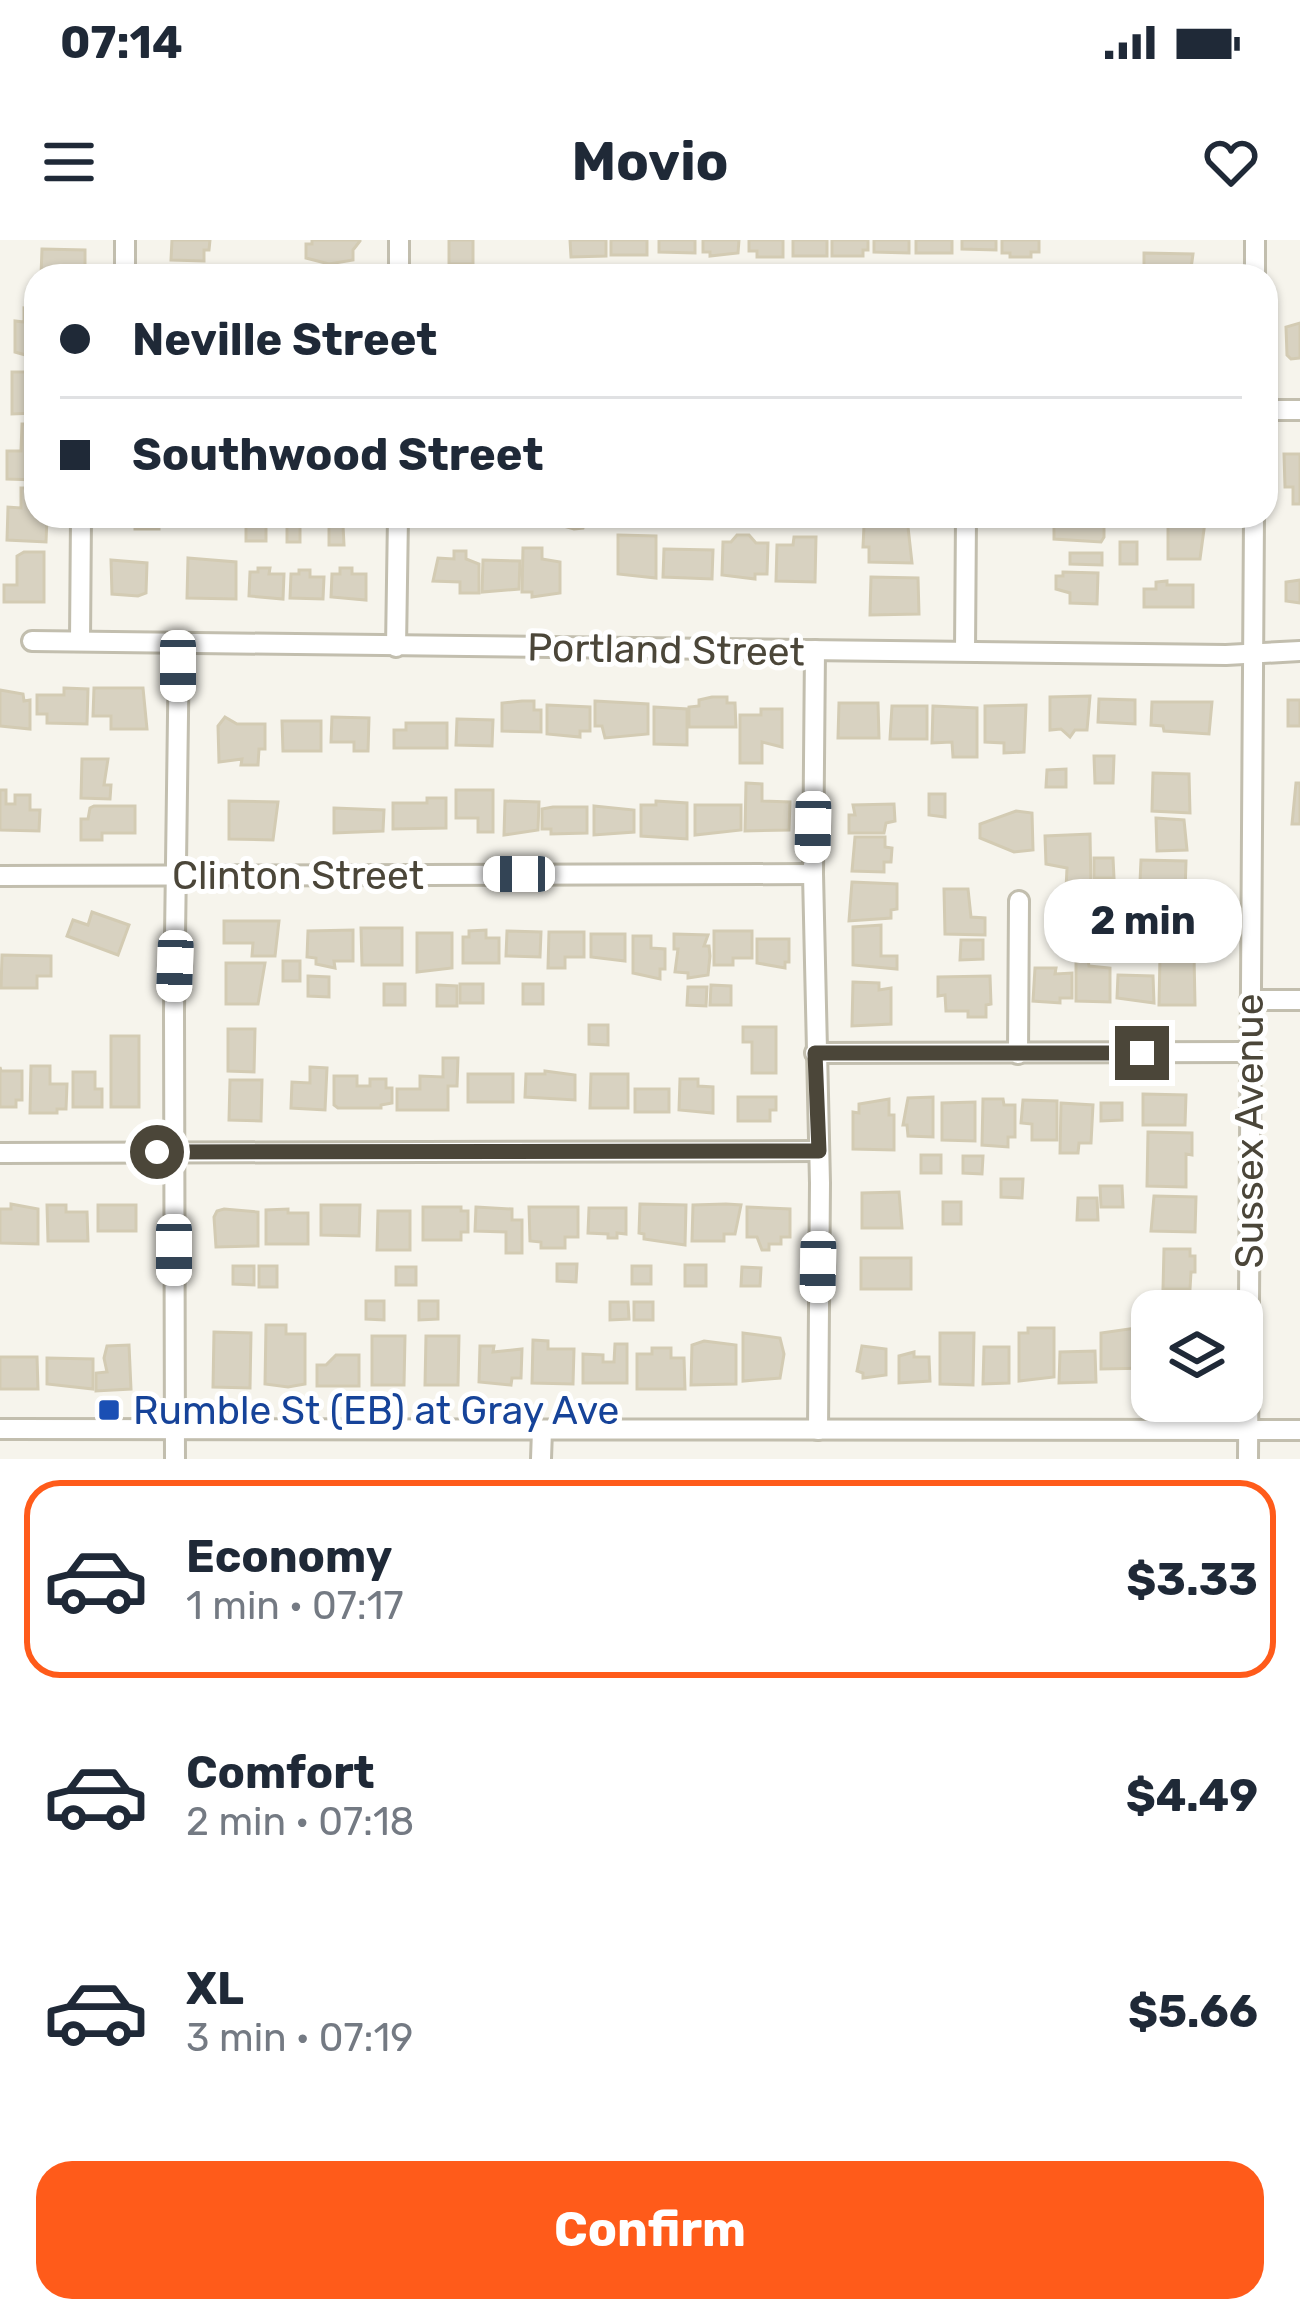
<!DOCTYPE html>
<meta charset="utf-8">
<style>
:root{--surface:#fff;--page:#f2f2f3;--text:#1f2937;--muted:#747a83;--line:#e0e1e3;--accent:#ff5b1a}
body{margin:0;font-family:Rubik,sans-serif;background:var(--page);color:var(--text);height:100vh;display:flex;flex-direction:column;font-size:45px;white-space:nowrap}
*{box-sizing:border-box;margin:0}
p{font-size:39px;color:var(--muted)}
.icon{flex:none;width:66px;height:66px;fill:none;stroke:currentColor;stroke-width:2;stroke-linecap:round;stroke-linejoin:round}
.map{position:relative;height:1219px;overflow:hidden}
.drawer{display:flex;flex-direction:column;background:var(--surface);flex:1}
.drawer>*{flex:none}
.hud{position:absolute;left:24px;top:24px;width:1254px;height:264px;border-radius:36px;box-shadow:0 3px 9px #0004;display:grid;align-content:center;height:264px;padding:0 36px;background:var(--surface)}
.tools{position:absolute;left:1131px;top:1050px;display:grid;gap:24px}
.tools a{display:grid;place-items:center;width:132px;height:132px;border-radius:24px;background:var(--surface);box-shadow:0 3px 9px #0004;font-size:60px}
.end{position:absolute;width:54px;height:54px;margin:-27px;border:15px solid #4b4639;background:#fff;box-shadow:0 0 0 6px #fff}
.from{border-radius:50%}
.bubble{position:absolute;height:84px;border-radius:36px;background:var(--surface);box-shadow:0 3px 9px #0004;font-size:39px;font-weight:700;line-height:84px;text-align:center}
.car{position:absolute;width:36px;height:72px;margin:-36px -18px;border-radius:15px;box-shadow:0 0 9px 3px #0007;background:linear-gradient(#fff 24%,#345 0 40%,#fff 0 76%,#345 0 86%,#fff 0)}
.hud b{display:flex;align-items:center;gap:42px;height:114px;font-size:45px}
.hud b+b{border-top:3px solid var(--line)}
.hud i{width:30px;height:30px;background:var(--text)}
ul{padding:21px 0 0;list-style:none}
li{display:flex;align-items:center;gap:36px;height:198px;margin:0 24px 18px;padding:0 12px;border:6px solid transparent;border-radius:36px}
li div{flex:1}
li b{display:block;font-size:45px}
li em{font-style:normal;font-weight:700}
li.selected{border-color:var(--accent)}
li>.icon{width:108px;height:108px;stroke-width:1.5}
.action{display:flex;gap:24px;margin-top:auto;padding:24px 36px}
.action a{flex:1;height:138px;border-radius:36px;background:var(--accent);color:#fff;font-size:48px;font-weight:700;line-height:138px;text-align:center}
.status{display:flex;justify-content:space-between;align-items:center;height:84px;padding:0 60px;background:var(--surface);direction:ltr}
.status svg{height:33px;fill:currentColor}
header{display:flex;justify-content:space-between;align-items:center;height:156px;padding:0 36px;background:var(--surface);font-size:54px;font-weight:700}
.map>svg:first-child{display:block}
.building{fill:#d8d2c1;stroke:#d3cbb3;stroke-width:3}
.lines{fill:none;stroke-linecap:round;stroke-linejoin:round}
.minor-casing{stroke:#c2beae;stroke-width:24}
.minor{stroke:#fff;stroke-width:18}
.route{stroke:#4b4639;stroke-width:15}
.transit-dot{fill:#1a4fb4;stroke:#fff;stroke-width:4.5}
.labels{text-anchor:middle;stroke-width:10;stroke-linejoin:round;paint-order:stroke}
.street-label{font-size:39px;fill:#4b4639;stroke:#fff}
.transit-label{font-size:39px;fill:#164399;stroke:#fff;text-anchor:start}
</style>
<div class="status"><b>07:14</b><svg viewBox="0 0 49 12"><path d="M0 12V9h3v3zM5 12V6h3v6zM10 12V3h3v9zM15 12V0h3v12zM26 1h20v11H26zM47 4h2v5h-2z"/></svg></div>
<header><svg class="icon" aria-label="menu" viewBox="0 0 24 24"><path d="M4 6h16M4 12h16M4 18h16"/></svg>Movio<svg class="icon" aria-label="heart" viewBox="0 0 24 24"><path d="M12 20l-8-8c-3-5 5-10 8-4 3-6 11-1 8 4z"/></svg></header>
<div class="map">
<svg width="1300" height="1219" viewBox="0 0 1300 1219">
<rect width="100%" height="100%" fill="#f6f4ec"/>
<g class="building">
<polygon points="172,0 210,0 209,10 204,10 204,21 171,20"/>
<polygon points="312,0 360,0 360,1 353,10 353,20 329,24 306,18 306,4 312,4"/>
<rect x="449" y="0" width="24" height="24"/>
<polygon points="570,0 606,0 606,16 571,17"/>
<rect x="611" y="0" width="36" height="15"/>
<polygon points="659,0 695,0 695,13 659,12"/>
<polygon points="703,0 739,0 738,13 710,16 710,12 703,12"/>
<polygon points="749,0 783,0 783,17 757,17 757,11 749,11"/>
<rect x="793" y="0" width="34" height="16"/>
<polygon points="832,0 868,0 868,10 863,10 863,16 832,16"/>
<polygon points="874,0 909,0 909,13 874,12"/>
<rect x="916" y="0" width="36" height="13"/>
<polygon points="962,0 996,0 996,10 962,9"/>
<polygon points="1002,0 1039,0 1039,12 1031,12 1031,17 1010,17 1010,13 1002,13"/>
<polygon points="42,9 85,10 85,29 78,29 78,36 41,36"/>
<polygon points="1144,13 1193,14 1190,36 1148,36 1148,31 1144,31"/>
<polygon points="24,68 36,70 36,118 15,112 15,81 24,82"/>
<polygon points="1300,83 1300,118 1291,119 1287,115 1286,87"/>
<polygon points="12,132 36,132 36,173 12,174"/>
<polygon points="22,184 36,184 36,240 7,239 7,211 21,211"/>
<polygon points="1284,214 1300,214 1300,264 1293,264 1293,247 1285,247"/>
<polygon points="21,248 36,248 36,276 47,277 46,302 7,300 8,267 21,268"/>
<rect x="135" y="276" width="24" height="13"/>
<polygon points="548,276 612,276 612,279 586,279 583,288 574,289 556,284 557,279"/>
<polygon points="1054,276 1081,278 1081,283 1104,283 1104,297 1101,302 1054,299"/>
<polygon points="881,277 907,278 912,323 869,322 869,307 863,307 864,286"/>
<rect x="246" y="281" width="20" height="20"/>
<polygon points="1168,282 1205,282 1200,319 1168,319"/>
<polygon points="287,284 300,285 300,302 287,302"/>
<polygon points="329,285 343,285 344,305 329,305"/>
<polygon points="618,295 656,296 656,338 618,334"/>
<polygon points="737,295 749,295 756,303 768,303 767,334 755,334 755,339 722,335 723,302 731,302"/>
<polygon points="794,297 816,297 815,342 776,341 777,305 793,305"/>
<rect x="1120" y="302" width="17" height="22"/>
<polygon points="523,308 542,308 542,319 560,322 560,353 532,357 532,352 522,352"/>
<polygon points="664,309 713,310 712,339 663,337"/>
<polygon points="454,311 466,311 466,319 479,324 479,353 460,353 460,342 433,341 438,318 454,319"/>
<polygon points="24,312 44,312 44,362 4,362 4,345 17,345 17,316"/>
<polygon points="1070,313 1102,313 1102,325 1070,324"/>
<polygon points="188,318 236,322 236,359 187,358"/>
<polygon points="111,320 147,323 146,353 138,356 112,354"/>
<polygon points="483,320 520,321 519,349 482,352"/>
<polygon points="258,328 270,328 269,334 284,334 283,359 249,356 250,332 258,332"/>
<polygon points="340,328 352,328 352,334 366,334 366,360 331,357 332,334 340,334"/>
<polygon points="299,330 310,330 310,337 324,337 323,359 290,358 291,334 299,334"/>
<polygon points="1063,332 1098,333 1097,364 1070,363 1070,353 1056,349 1056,336 1063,336"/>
<polygon points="871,337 918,338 919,374 870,375"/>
<polygon points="1300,340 1300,363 1286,361 1286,342"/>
<polygon points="1167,341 1167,345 1193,345 1193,367 1144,367 1144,349 1156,349 1156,342"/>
<polygon points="64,448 88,449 87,484 47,483 47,474 37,474 37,455 64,455"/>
<polygon points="94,448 143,448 147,489 111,489 111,476 93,476"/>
<polygon points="0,450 23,454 24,461 30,460 30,489 0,486"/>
<polygon points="1090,456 1087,490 1075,490 1070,497 1061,489 1050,490 1050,457"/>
<polygon points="712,457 727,457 727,463 735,463 736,487 689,487 689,467 699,466 699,460"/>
<polygon points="1099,459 1135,460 1135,484 1098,482"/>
<rect x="1288" y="460" width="12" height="26"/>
<polygon points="522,461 534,461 534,470 541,470 541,492 502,491 502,463"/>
<polygon points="595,461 648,464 648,494 605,498 602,486 595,486"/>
<polygon points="1152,462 1212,462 1209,494 1164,491 1163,486 1151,485"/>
<polygon points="839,463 878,463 879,498 838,498"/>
<polygon points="547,465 590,467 590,491 580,491 580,497 547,494"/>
<polygon points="1026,465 1024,512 1004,513 1004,503 985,502 985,466"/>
<polygon points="892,466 927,466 927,499 890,499"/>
<polygon points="933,466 977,468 977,517 953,517 952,502 932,503"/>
<polygon points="654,467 687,469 687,505 654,504"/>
<polygon points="761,469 782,469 782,507 762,502 762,523 740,523 740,475 761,475"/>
<polygon points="225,477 237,484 265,484 265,509 259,509 258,525 241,525 242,519 219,522 218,486"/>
<polygon points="332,477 369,478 368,511 354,511 354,502 331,502"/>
<polygon points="457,479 493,480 492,506 456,505"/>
<polygon points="282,481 321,481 321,511 283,511"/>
<polygon points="406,483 447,483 447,508 394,508 394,490 406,490"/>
<polygon points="1094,516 1114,516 1113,543 1095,543"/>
<polygon points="82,519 108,519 104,545 111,545 110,559 81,558"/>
<polygon points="1066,529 1066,547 1046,547 1047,530"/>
<polygon points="1153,533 1189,534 1190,573 1152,571"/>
<polygon points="746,543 762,544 762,561 790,562 789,590 745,591"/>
<polygon points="1296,543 1300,543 1300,584 1292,584"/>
<polygon points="0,550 6,550 6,564 15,564 15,555 30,555 30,570 40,570 39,591 0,590"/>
<polygon points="456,550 493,550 493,592 478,592 478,578 456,578"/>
<polygon points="929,554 945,554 945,577 929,575"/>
<polygon points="427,558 446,558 446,588 393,589 393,563 427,563"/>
<polygon points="229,561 278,562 273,600 229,599"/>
<polygon points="505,561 539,562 538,590 504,595"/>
<polygon points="656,561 687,563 687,599 641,596 641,565 656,565"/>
<polygon points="894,564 895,581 886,583 884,593 849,593 849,575 855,575 853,565"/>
<polygon points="695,565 741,565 741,590 695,595"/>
<polygon points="94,566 135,566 135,593 102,593 102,600 81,600 81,579 88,579 90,568"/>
<polygon points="594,566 634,570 634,592 594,595"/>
<polygon points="553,567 587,567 587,593 551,594 551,589 542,589 542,569"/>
<polygon points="334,568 384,570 383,591 334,593"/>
<polygon points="1016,571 1032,573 1033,610 1014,612 980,598 980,584"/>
<polygon points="1156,578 1184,580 1187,610 1157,611"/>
<polygon points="1090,594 1091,649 1066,649 1067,628 1046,624 1045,596"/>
<polygon points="855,597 885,597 885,607 892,608 891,622 884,622 884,632 852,631"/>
<polygon points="1094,618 1113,618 1114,638 1094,638"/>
<polygon points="1141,620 1186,621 1185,653 1145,653 1145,642 1140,642"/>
<polygon points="852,642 897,644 897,669 891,670 891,678 849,681"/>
<polygon points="944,649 968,649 971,677 985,678 985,695 945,694"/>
<polygon points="92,672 129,685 118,715 67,696 73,680 88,685"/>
<polygon points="1177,676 1198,677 1198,695 1178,694"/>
<polygon points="224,681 279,681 275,716 252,716 253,703 224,703"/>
<polygon points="881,685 881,716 897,716 897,729 853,725 853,687"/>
<polygon points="361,688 402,688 402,725 362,725"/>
<polygon points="353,690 353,721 334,721 335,728 316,724 316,718 307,717 308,691"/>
<polygon points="486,690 486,698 499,698 499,723 463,723 463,697 469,697 469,691"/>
<polygon points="507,691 541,692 540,717 506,716"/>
<polygon points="714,691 752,691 752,718 733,718 733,725 714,725"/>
<polygon points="549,692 584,692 584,717 565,717 565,728 548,728"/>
<polygon points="417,693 452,693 452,728 417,732"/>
<polygon points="591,694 625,694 625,721 591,717"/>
<polygon points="674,694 708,695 704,706 709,706 710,716 708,735 688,738 688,733 675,732 678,709 674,709"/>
<polygon points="633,696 651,696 651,708 665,709 665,729 660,729 660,739 633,733"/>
<polygon points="757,699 789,699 789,722 785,722 785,728 757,723"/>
<polygon points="961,700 983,700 983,719 960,720"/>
<polygon points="2,715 51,716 51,736 37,736 37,748 1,748"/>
<polygon points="1194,715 1195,765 1159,765 1160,716"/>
<polygon points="1076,720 1088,720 1089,726 1110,728 1110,762 1076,761"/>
<rect x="283" y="721" width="17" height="20"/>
<polygon points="226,723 265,723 258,764 226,764"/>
<polygon points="1035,728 1056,728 1055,734 1072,733 1072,758 1060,758 1060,763 1033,761"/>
<polygon points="1118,735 1153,736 1154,763 1117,758"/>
<polygon points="308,736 329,737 329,757 308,756"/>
<polygon points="990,736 991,764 986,765 986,777 968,777 968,771 946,771 945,755 938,756 938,737"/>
<polygon points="853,742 879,743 879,750 891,748 891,784 852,786"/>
<rect x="384" y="744" width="21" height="21"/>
<rect x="460" y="744" width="23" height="19"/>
<rect x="523" y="744" width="20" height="20"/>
<polygon points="437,745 457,746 457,766 437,766"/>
<polygon points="711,745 731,746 731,765 710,765"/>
<polygon points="688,747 707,747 706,766 687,765"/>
<polygon points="589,785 608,785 608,805 589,804"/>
<polygon points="743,787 776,787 776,833 752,833 752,802 743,802"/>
<polygon points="228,789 255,789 254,832 228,831"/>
<rect x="111" y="796" width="28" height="71"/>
<polygon points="443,818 458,818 457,846 448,846 448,870 397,870 397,849 420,849 420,836 443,837"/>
<polygon points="31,826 50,826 50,844 67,844 66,869 57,869 57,873 30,873"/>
<polygon points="0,827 1,831 22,831 22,860 16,860 16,867 0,867"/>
<polygon points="310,827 327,828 325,870 291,868 292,842 310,843"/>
<polygon points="545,831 575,835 575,860 525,857 526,834 545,834"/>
<polygon points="73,832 95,832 95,849 102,849 102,867 73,867"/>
<rect x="468" y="834" width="45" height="28"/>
<polygon points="591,834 628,834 628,868 590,868"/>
<polygon points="334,836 357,836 357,846 370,846 370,839 386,839 386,848 392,848 392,863 381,865 381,868 338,868 334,865"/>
<polygon points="680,839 698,839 698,846 713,847 713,873 679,870"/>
<polygon points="230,840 262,840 261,881 229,880"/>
<rect x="635" y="849" width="34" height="23"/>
<polygon points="1143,854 1186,855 1185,885 1143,885"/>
<polygon points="738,857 776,857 776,870 770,870 770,881 738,881"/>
<polygon points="933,857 933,897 908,896 907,885 903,885 908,858"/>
<polygon points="889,859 889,875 894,875 894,910 853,909 853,872 859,873 859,864"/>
<polygon points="983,859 1003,859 1004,865 1015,865 1015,897 1008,897 1008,907 982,905"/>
<polygon points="1023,860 1057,861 1057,900 1032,900 1032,884 1021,883"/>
<polygon points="975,862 975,901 942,900 942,863"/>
<polygon points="1061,863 1093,865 1091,903 1079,903 1078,913 1060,913"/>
<polygon points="1101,863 1122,863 1122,880 1101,881"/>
<polygon points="1148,892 1192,893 1192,915 1186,914 1186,947 1147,946"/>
<rect x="921" y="915" width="20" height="18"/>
<polygon points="963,916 983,916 982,934 963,933"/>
<polygon points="1001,939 1023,939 1022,958 1001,957"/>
<polygon points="1100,946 1122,946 1123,967 1101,967"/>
<polygon points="899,952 902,988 862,988 862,953"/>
<polygon points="1154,956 1196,957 1195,992 1151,991"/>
<polygon points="1078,958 1097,958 1098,980 1077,980"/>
<rect x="943" y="962" width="18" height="22"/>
<polygon points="11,964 38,969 38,1004 0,1003 0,969 11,969"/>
<polygon points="640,964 686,965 685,1005 644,999 644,994 639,993"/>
<polygon points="726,964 741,965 735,994 724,994 724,1001 692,1001 693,965"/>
<polygon points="47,965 66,965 66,972 87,972 88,1001 48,1001"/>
<rect x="98" y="965" width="38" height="26"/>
<polygon points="321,965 360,965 359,996 321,995"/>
<polygon points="423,967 461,967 461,971 468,971 468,992 461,992 461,1000 423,1000"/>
<polygon points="476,967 512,969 512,980 522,980 522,1013 506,1013 506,992 475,991"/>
<polygon points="529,967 578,967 578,997 565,997 565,1008 541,1008 541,1002 530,1001"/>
<polygon points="747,967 790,969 790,997 781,997 781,1004 769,1004 769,1010 762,1010 757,997 747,997"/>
<polygon points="589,968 626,968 626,994 617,993 617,998 608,998 608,994 588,993"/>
<polygon points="224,969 258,972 258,1006 216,1007 214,977 217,971"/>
<polygon points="288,969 288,973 308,973 308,1004 266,1004 266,970"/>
<polygon points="378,971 410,971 410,1010 377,1010"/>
<polygon points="1164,1009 1190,1009 1190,1016 1195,1016 1195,1032 1191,1032 1190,1049 1163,1049"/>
<rect x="861" y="1018" width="50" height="31"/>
<polygon points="557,1024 577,1024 576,1042 557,1041"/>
<rect x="685" y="1025" width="21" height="21"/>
<polygon points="233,1026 254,1026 254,1045 233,1044"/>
<rect x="259" y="1026" width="18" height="21"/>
<rect x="632" y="1026" width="19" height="18"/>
<rect x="396" y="1027" width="20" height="18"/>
<polygon points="742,1027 761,1028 760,1046 741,1046"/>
<polygon points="366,1061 384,1061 384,1080 366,1079"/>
<polygon points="419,1061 438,1061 438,1079 419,1080"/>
<polygon points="610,1062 628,1062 629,1079 610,1080"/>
<rect x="634" y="1062" width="19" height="18"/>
<polygon points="266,1085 286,1085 286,1094 305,1094 305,1144 288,1147 265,1144"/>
<polygon points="1028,1088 1054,1088 1054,1137 1019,1141 1019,1093 1028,1093"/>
<polygon points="1136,1088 1152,1094 1151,1128 1101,1129 1101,1093"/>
<polygon points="214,1092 251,1093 250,1148 213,1147"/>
<polygon points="743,1093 780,1098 784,1114 780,1138 743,1141"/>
<polygon points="940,1093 974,1093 973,1145 940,1144"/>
<polygon points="372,1096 405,1096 404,1145 372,1145"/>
<polygon points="426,1096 459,1096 458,1145 425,1145"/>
<polygon points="533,1100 548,1101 548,1109 574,1109 573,1144 532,1143"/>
<polygon points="704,1101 736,1105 736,1144 691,1145 692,1105"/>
<polygon points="615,1104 627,1104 627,1143 583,1143 583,1114 603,1115 603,1122 614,1122"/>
<polygon points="129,1105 131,1149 96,1151 96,1133 107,1132 104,1118 107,1106"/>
<polygon points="480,1106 494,1106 493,1112 522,1109 521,1138 512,1138 511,1145 479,1142"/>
<polygon points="862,1106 886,1109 886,1135 863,1138 863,1133 857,1131"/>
<polygon points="984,1107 1009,1107 1009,1143 983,1144"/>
<polygon points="652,1108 671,1108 671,1118 684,1118 685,1149 637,1149 637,1114 652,1114"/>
<polygon points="1095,1111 1096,1142 1059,1143 1060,1112"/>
<polygon points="914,1112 914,1117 929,1117 930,1141 899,1143 899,1116"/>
<polygon points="336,1115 359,1115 359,1146 317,1146 317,1125 326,1125"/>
<polygon points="0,1117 37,1117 38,1149 0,1149"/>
<polygon points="47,1118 93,1119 93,1149 47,1144"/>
</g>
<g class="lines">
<g class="minor-casing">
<g id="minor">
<polyline points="125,36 125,0"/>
<polyline points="399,36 399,0"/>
<polyline points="1255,36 1255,0"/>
<polyline points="1266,170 1300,170"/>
<polyline points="32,401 1226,415 1300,411"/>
<polyline points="80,401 81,276"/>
<polyline points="396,407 398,276"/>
<polyline points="815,410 813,634 820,943 818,1190"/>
<polyline points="965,411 966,276"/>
<polyline points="0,636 813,634"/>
<polyline points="1250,760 1300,760"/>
<polyline points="815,813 1250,812"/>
<polyline points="1018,814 1019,661"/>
<polyline points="0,913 819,911"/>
<polyline points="0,1189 1300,1190"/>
<polyline points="175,1219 174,771 179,402"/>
<polyline points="541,1219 542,1190"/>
<polyline points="1248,1219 1254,276"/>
</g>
</g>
<use href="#minor" class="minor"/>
</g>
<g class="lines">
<polyline class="route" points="157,912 819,911 815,813 1142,813"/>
</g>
<rect class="transit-dot" x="97" y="1158" width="24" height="24" rx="6"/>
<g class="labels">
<g class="street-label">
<text transform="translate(666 409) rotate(1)" y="14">Portland Street</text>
<text x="298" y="649">Clinton Street</text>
<text transform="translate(1249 891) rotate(-90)" y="14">Sussex Avenue</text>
</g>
<g class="transit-label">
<text x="133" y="1184">Rumble St (EB) at Gray Ave</text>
</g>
</g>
</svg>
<div class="tools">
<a><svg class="icon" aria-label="layers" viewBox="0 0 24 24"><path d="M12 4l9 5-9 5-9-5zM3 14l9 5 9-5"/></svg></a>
</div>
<i class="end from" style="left:157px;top:912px"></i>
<i class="end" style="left:1142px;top:813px"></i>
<div class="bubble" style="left:1044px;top:639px;width:198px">2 min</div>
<i class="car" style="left:178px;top:426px;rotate:180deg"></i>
<i class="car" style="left:813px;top:587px;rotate:181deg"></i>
<i class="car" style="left:519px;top:634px;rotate:270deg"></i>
<i class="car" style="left:175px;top:726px;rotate:182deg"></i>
<i class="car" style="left:174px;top:1010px;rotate:180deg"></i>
<i class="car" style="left:818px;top:1027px;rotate:181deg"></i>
<div class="hud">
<b><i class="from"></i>Neville Street</b>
<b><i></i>Southwood Street</b>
</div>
</div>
<section class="drawer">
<ul>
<li class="selected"><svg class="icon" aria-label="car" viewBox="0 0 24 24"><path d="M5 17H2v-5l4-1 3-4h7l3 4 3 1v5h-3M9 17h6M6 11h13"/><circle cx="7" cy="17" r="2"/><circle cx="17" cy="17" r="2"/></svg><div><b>Economy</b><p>1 min · 07:17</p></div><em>$3.33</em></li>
<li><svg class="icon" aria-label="car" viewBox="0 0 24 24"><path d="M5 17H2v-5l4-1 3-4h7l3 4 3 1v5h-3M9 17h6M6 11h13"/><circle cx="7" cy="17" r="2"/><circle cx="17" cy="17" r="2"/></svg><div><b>Comfort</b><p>2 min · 07:18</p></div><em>$4.49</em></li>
<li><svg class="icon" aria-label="car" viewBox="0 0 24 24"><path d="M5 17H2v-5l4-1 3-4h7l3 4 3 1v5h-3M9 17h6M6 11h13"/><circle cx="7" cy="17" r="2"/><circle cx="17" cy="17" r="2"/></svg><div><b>XL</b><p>3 min · 07:19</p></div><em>$5.66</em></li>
</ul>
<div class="action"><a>Confirm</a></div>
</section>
